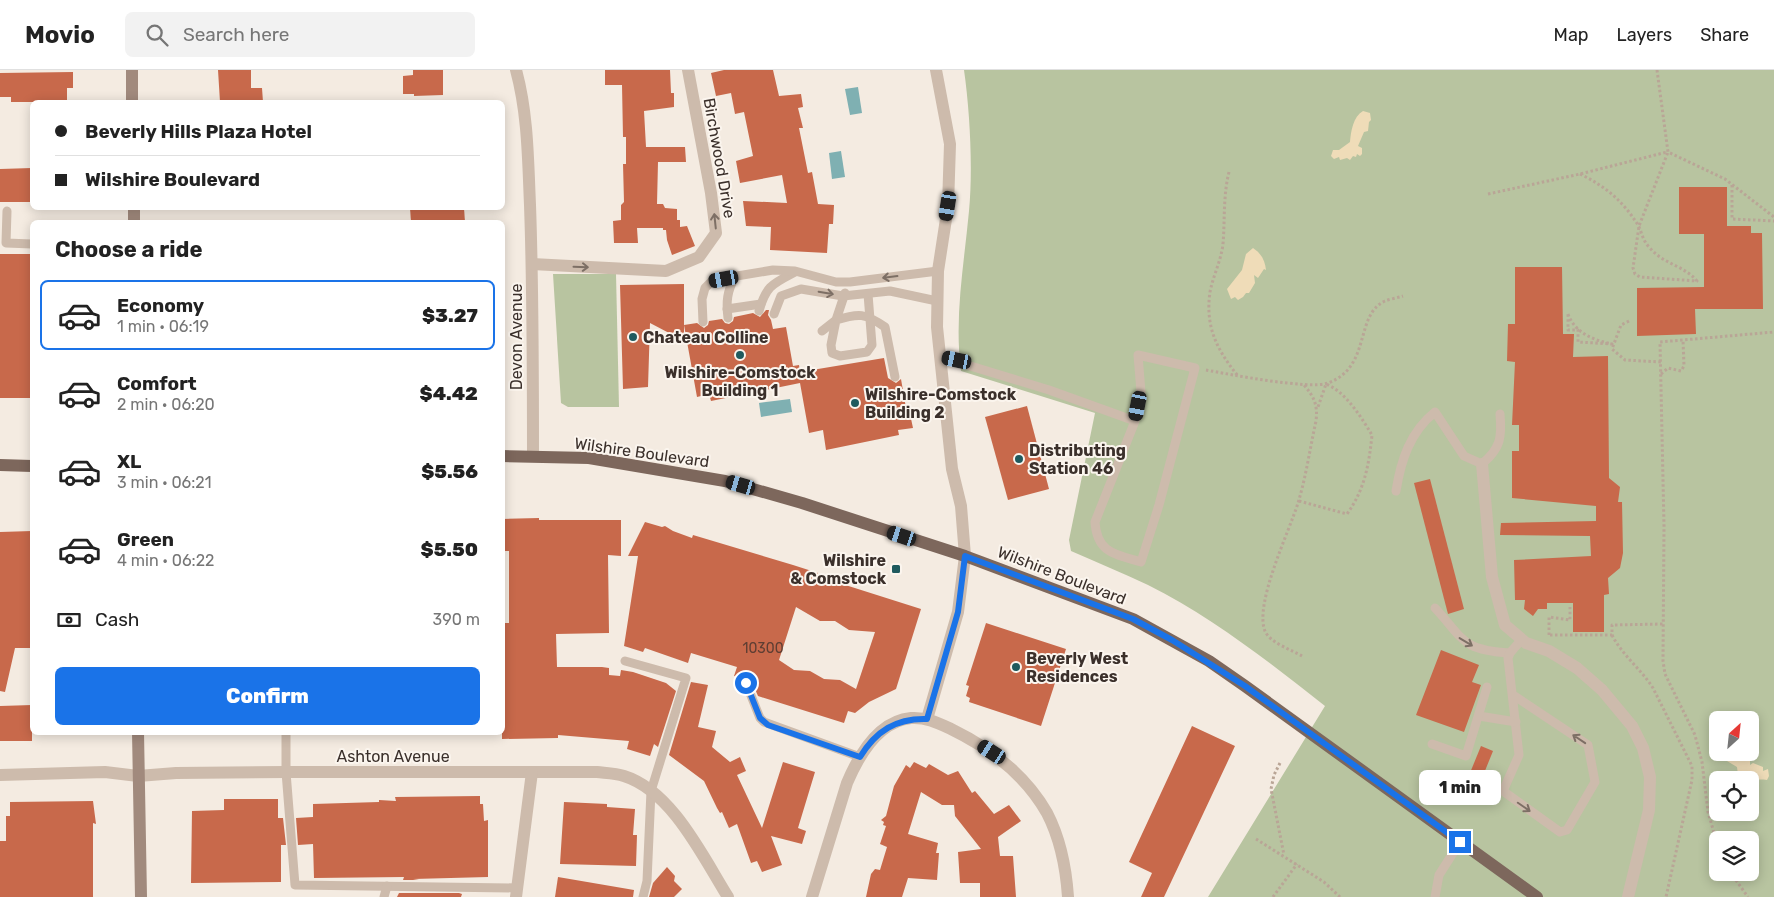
<!DOCTYPE html>
<meta charset="utf-8">
<style>
:root{--surface:#fff;--page:#f2f2f2;--text:#222;--muted:#767676;--line:#e0e0e0;--accent:#1a73e8}
body{margin:0;font-family:Rubik,sans-serif;background:var(--page);color:var(--text);height:100vh;display:flex;flex-direction:column;font-size:19px;white-space:nowrap}
*{box-sizing:border-box;margin:0}
p{font-size:16px;color:var(--muted)}
.icon{flex:none;width:28px;height:28px;fill:none;stroke:currentColor;stroke-width:2;stroke-linecap:round;stroke-linejoin:round}
.map{position:relative;flex:1;overflow:hidden}
.side{position:absolute;left:30px;top:150px;width:475px;height:515px;display:flex;flex-direction:column;background:var(--surface);border-radius:8px;box-shadow:0 2px 12px #0003}
.side>*{flex:none}
.guide{position:absolute;left:30px;top:30px;width:475px;height:110px;border-radius:8px;box-shadow:0 2px 12px #0003;display:grid;align-content:center;height:110px;padding:0 25px;background:var(--surface)}
.needle{width:32px;rotate:27deg}
.controls{position:absolute;left:1709px;top:641px;display:grid;gap:10px}
.controls a{display:grid;place-items:center;width:50px;height:50px;border-radius:8px;background:var(--surface);box-shadow:0 2px 12px #0003;font-size:25px}
.end{position:absolute;width:22px;height:22px;margin:-11px;border:6px solid #1a73e8;background:#fff;box-shadow:0 0 0 2px #fff}
.from{border-radius:50%}
.bubble{position:absolute;height:35px;border-radius:8px;background:var(--surface);box-shadow:0 2px 12px #0003;font-size:16px;font-weight:800;line-height:35px;text-align:center}
.car{position:absolute;width:15px;height:30px;margin:-15px -8px;border-radius:6px;box-shadow:0 0 4px 1px #0007;background:linear-gradient(#222 24%,#8ab4d8 0 40%,#222 0 76%,#8ab4d8 0 86%,#222 0)}
.guide b{display:flex;align-items:center;gap:18px;height:48px;font-size:19px}
.guide b+b{border-top:1px solid var(--line)}
.guide i{width:12px;height:12px;background:var(--text)}
ul{padding:0;list-style:none}
li{display:flex;align-items:center;gap:15px;height:70px;margin:0 10px 8px;padding:0 15px;border:2px solid transparent;border-radius:8px}
li div{flex:1}
li b{display:block;font-size:19px}
li em{font-style:normal;font-weight:800}
li.current{border-color:var(--accent)}
li>.icon{width:45px;height:45px;stroke-width:1.5}
h2{padding:0 25px;font-size:22px;line-height:60px}
.pay{display:flex;align-items:center;gap:12px;height:55px;padding:0 25px;font-size:19px}
.pay p{margin-inline-start:auto}
.primary-button{display:flex;gap:10px;margin-top:auto;padding:10px 25px}
.primary-button a{flex:1;height:58px;border-radius:8px;background:var(--accent);color:#fff;font-size:20px;font-weight:800;line-height:58px;text-align:center}
header{display:flex;align-items:center;gap:30px;box-sizing:border-box;height:70px;padding:0 25px;background:var(--surface);border-bottom:1px solid var(--line)}
header strong{font-size:24px}
nav{display:flex;gap:28px;margin-inline-start:auto;font-size:18px}
.search{width:350px;height:45px;background:var(--page);display:flex;align-items:center;gap:12px;box-sizing:border-box;padding:0 18px;border-radius:8px;color:var(--muted);font-size:19px}
.map>svg:first-child{display:block}
.green{fill:#b8c4a0;fill-rule:evenodd}
.sand{fill:#efdcb8}
.water{fill:#7fb0b2}
.building{fill:#c8694b;fill-rule:evenodd}
.lines{fill:none;stroke-linecap:round;stroke-linejoin:round}
.path{stroke:#b9a596;stroke-width:3;stroke-dasharray:2.5 2.5;stroke-linecap:butt}
.lane{stroke:#cdbbac;stroke-width:9}
.street{stroke:#cdbbac;stroke-width:12}
.secondary{stroke:#a18a7d;stroke-width:12}
.primary{stroke:#7d675c;stroke-width:12}
.oneway{stroke:#7d6f65}
.route{stroke:#1a73e8;stroke-width:6}
.poi-dot{fill:#1f5a5e;stroke:#fbf5ee;stroke-width:2}
.labels{text-anchor:middle;stroke-width:4;stroke-linejoin:round;paint-order:stroke}
.number-label{font-size:14px;fill:#5e3e33}
.street-label{font-size:16px;fill:#3b302b;stroke:#fbf5ee}
.poi-label{font-size:16px;font-weight:bold;fill:#3b302b;stroke:#fbf5ee;text-anchor:start}
</style>
<header>
<strong>Movio</strong>
<div class="search"><svg class="icon" aria-label="search" viewBox="0 0 24 24"><circle cx="10" cy="10" r="6"/><path d="M15 15l6 6"/></svg>Search here</div>
<nav><a>Map</a><a>Layers</a><a>Share</a></nav>
</header>
<div class="map">
<svg width="1774" height="827" viewBox="0 0 1774 827">
<rect width="100%" height="100%" fill="#f4ebe1"/>
<g class="green">
<path d="M964,0H1774V827H1208L1325,636C1269,592 1212,547 1148,515C1123,503 1096,492 1071,481L1069,470L1095,343L961,301C954,247 964,195 969,141C973,99 970,42 964,0ZM1718,650H1750V682H1718ZM1718,710H1750V742H1718ZM1718,770H1750V802H1718Z"/>
<polygon points="553,204 616,204 619,337 568,337 561,333"/>
</g>
<g class="sand">
<path d="M1363,41L1370,43L1371,50L1369,52L1368,61L1364,62L1358,76L1362,78V84L1360,86L1357,84L1356,87L1353,86L1350,90L1347,88L1340,90L1339,87L1334,89L1331,86L1333,80H1339L1350,72C1351,61 1353,47 1363,41Z"/>
<path d="M1253,178C1262,184 1265,191 1266,200L1264,199L1258,208L1254,205L1255,213L1249,223H1246L1243,227L1238,230L1235,227L1231,229L1227,219L1242,200L1246,184Z"/>
<path d="M1720,683H1739L1750,687V695L1753,693L1763,697V701L1768,699L1769,706L1767,710C1755,708 1749,713 1738,705L1737,697L1722,688Z"/>
</g>
<g class="water">
<polygon points="858,17 862,43 850,45 845,19"/>
<polygon points="841,81 845,107 832,109 829,83"/>
<polygon points="790,329 792,342 761,347 759,333"/>
</g>
<g class="building">
<polygon points="218,0 251,0 251,18 262,18 263,32 220,32"/>
<polygon points="413,0 443,0 443,25 414,26 414,24 403,24 403,6 413,5"/>
<polygon points="605,0 670,0 671,23 674,23 674,37 644,41 646,77 685,77 686,92 658,92 657,134 663,134 665,138 677,139 677,150 680,150 680,157 687,156 695,176 672,185 667,170 666,160 663,160 663,158 637,158 638,173 614,173 613,151 621,150 621,135 624,132 623,94 626,94 626,67 623,67 622,15 605,15"/>
<polygon points="724,0 773,0 779,26 801,24 803,37 798,38 803,58 799,58 808,103 812,102 818,134 834,135 833,154 829,154 827,183 770,180 771,157 746,156 743,131 787,133 782,105 740,113 736,91 753,86 744,42 735,44 731,23 716,26 711,3"/>
<polygon points="73,2 73,18 67,18 67,32 11,32 11,27 0,27 0,3"/>
<polygon points="32,98 32,132 0,132 0,99"/>
<polygon points="1679,117 1727,117 1727,156 1751,156 1751,163 1762,163 1763,239 1695,239 1696,264 1637,266 1637,218 1704,217 1704,164 1679,164"/>
<polygon points="410,138 464,138 465,152 411,152"/>
<rect x="0" y="184" width="32" height="144"/>
<polygon points="1515,197 1562,197 1563,264 1574,264 1573,287 1608,286 1609,408 1620,417 1618,432 1622,432 1623,483 1620,498 1608,508 1609,524 1604,525 1604,562 1573,562 1573,533 1547,533 1547,539 1538,539 1533,546 1524,539 1525,530 1515,530 1514,490 1591,486 1590,466 1500,465 1501,453 1596,451 1596,436 1512,428 1512,381 1519,381 1519,355 1512,355 1515,292 1507,291 1508,254 1515,254"/>
<polygon points="684,214 684,264 671,264 650,253 648,317 623,319 620,215"/>
<polygon points="766,240 769,240 768,245 771,250 773,259 786,257 793,296 799,295 800,302 884,288 888,308 896,313 901,309 907,344 910,344 913,358 898,360 899,365 826,380 823,360 809,363 800,313 711,331 709,324 697,327 684,255 697,253 704,258 708,255 709,251 722,249 725,253 729,254 733,251 734,247 753,243 760,247"/>
<polygon points="1027,336 1049,419 1008,430 985,347"/>
<polygon points="1430,409 1464,539 1448,544 1414,413"/>
<polygon points="539,448 539,450 621,450 621,486 608,485 609,563 556,564 557,597 602,597 609,598 609,605 620,606 621,600 633,602 666,613 676,621 658,677 654,674 650,686 627,679 629,671 558,665 558,668 502,669 502,553 509,553 509,481 502,481 502,449"/>
<path d="M645,452L662,457L665,456L673,461L692,468L693,465L793,495L818,503L817,506L921,539L896,619L869,632L855,643L848,641L844,653L758,626L755,619L757,613L747,607L742,608L734,606L737,597L691,583L688,593L645,578L643,582L624,576L638,486H628ZM796,537L820,551H835L849,560L875,562L856,619L840,610L824,609L810,601L794,600L779,590Z"/>
<polygon points="32,461 32,578 15,578 5,622 0,621 0,462"/>
<polygon points="986,553 1066,579 1041,656 969,632 970,628 966,626 969,616 966,615"/>
<polygon points="1441,580 1479,595 1472,612 1481,615 1464,662 1416,645"/>
<polygon points="691,612 708,615 698,657 716,661 712,677 730,692 740,687 746,701 737,705 762,758 783,692 815,702 798,758 806,761 802,774 771,766 782,795 762,802 757,791 751,793 737,754 729,758 722,742 720,743 717,738 704,711 669,685"/>
<polygon points="32,635 32,671 0,671 0,636"/>
<polygon points="1192,656 1235,676 1164,827 1141,827 1152,803 1129,792"/>
<polygon points="1481,676 1493,681 1474,728 1463,720"/>
<polygon points="914,692 926,698 929,694 948,705 958,701 972,723 975,721 994,744 1009,735 1021,751 998,767 1000,786 1013,786 1016,827 980,827 980,813 960,813 958,782 981,779 955,746 954,735 942,735 921,722 908,764 938,773 936,783 939,783 937,810 908,808 902,827 866,827 871,804 875,799 880,800 887,777 880,774 886,756 883,755 884,752 881,750 886,746 894,716 906,695 910,698"/>
<polygon points="480,726 480,734 483,734 484,751 488,750 488,807 413,809 419,810 403,810 404,807 314,808 313,774 298,775 296,748 313,747 313,734 379,732 379,730 396,731 395,727"/>
<polygon points="224,729 278,729 278,748 283,748 286,775 281,775 281,812 191,813 192,741 224,740"/>
<polygon points="93,731 96,754 93,753 93,827 0,827 0,771 6,771 6,746 10,746 10,732"/>
<polygon points="564,732 607,734 607,737 635,739 633,765 637,765 636,796 560,794"/>
<polygon points="667,797 675,806 674,811 682,819 674,827 649,827 653,813"/>
<polygon points="558,807 634,820 633,827 555,827"/>
<polygon points="399,823 459,823 462,824 461,827 397,827"/>
</g>
<g class="lines">
<g class="path">
<polyline points="1657,0 1668,82 1725,109 1774,147"/>
<path d="M1229,102C1223,126 1225,150 1223,174C1221,191 1213,206 1210,222C1205,257 1217,280 1238,306"/>
<path d="M1580,104C1605,116 1623,131 1638,155C1642,162 1642,170 1650,178C1663,194 1685,196 1697,211L1640,207L1635,204L1633,198L1639,156L1668,82"/>
<polyline points="1732,115 1732,149 1774,151"/>
<polyline points="1488,124 1580,104 1667,82"/>
<path d="M1568,244C1575,263 1593,270 1612,274L1578,272V260H1568Z"/>
<polyline points="1629,251 1621,255 1612,279 1625,290 1661,292"/>
<path d="M1206,300C1228,304 1309,320 1328,313C1372,297 1354,245 1385,231C1390,229 1397,228 1403,226"/>
<polyline points="1661,304 1668,298 1681,301 1684,296 1683,270"/>
<path d="M1299,431L1347,444C1365,419 1369,394 1372,365C1361,347 1346,322 1326,314L1318,337"/>
<polyline points="1549,565 1549,547 1570,550 1570,537"/>
<polyline points="1550,565 1612,565 1612,555 1663,554"/>
<path d="M1612,565C1622,585 1641,599 1653,618L1692,696V710L1666,827"/>
<path d="M1302,586C1292,580 1270,573 1265,561C1254,534 1289,462 1298,433C1306,407 1310,378 1316,351C1318,335 1314,326 1303,314"/>
<polyline points="1280,693 1274,705 1271,719 1284,785"/>
<polyline points="1256,769 1324,812 1340,827"/>
<polyline points="1718,777 1708,742 1702,692 1695,665 1665,604 1663,591 1664,456 1660,272 1774,262"/>
<polyline points="1730,802 1748,827"/>
<polyline points="1273,827 1297,794"/>
</g>
<g class="lane">
<polyline points="7,141 6,173 32,174"/>
<path d="M868,224L872,275L867,282L840,286L832,283L831,275L836,250C859,243 865,243 885,257L895,307"/>
<polyline points="727,239 761,234"/>
<path d="M759,241C766,216 772,214 795,202"/>
<polyline points="774,244 781,226 801,219 843,226 890,221 937,231"/>
<path d="M728,248C726,232 727,221 735,207"/>
<polyline points="703,252 702,229 705,218 713,210 773,200 795,201 836,212 850,212 938,201"/>
<polyline points="822,261 836,250 845,223"/>
<path d="M941,287L1049,320L1135,351L1141,322L1138,285L1195,298L1159,435L1141,492C1115,484 1097,483 1095,452L1135,351"/>
<path d="M1396,421C1401,390 1410,362 1435,342L1464,386L1482,394C1501,378 1502,367 1500,344"/>
<path d="M1435,538C1464,569 1461,580 1510,583"/>
<polyline points="625,591 686,608 651,721 647,811 643,827"/>
<polyline points="746,613 760,648 764,652 860,687"/>
<polyline points="1513,625 1588,675 1595,712 1567,760 1560,762 1503,721 1519,685 1508,588 1510,583 1522,569"/>
<polyline points="1479,646 1516,652"/>
<polyline points="286,662 286,702 295,815 518,818"/>
<polyline points="1432,674 1466,686 1487,617"/>
<polyline points="384,827 387,816"/>
<polyline points="1435,827 1439,805 1460,772"/>
</g>
<g class="street">
<path d="M516,0C528,44 528,90 530,135C533,219 533,302 533,385"/>
<polyline points="532,194 666,201 699,187 716,163 711,123 688,0"/>
<polyline points="1482,394 1492,507 1505,555 1526,573 1549,581 1577,598 1602,620 1632,656 1643,678 1650,707 1649,740 1628,827"/>
<polyline points="927,649 958,542 965,486 961,436 952,399 937,257 938,201 948,136 950,74 936,0"/>
<path d="M0,705L105,702L138,706L176,703L286,702H597C605,703 615,703 624,706C672,721 703,787 728,827"/>
<polyline points="516,827 532,702"/>
<path d="M812,827L847,713C858,687 878,651 911,648C926,647 938,653 951,659C990,678 1025,704 1047,743C1061,770 1066,797 1068,827"/>
</g>
<g class="secondary">
<polyline points="132,0 132,32"/>
<polyline points="134,138 134,152"/>
<polyline points="138,662 141,827"/>
</g>
<g class="primary">
<polyline points="502,386 589,388 725,411 802,433 965,486 1133,549 1209,591 1245,616 1537,827"/>
<polyline points="0,395 32,396"/>
</g>
</g>
<defs><path id="oneway-shaft" d="M-6 0H5M1.5-3L5.5 0L1.5 3" fill="none" stroke-width="1.6" stroke-linecap="round" stroke-linejoin="round" transform="scale(1.25)"/></defs>
<g class="oneway">
<use href="#oneway-shaft" transform="translate(715 151) rotate(-96)"/>
<use href="#oneway-shaft" transform="translate(581 197) rotate(2)"/>
<use href="#oneway-shaft" transform="translate(890 207) rotate(173)"/>
<use href="#oneway-shaft" transform="translate(826 223) rotate(10)"/>
<use href="#oneway-shaft" transform="translate(1466 572) rotate(31)"/>
<use href="#oneway-shaft" transform="translate(1579 669) rotate(-146)"/>
<use href="#oneway-shaft" transform="translate(1524 737) rotate(35)"/>
</g>
<g class="lines">
<path class="route" d="M746,613L760,648L768,655L860,687C876,661 896,648 927,649L958,542L965,486L1133,549L1172,570L1245,616L1460,772"/>
</g>
<g class="poi-dot">
<circle cx="633" cy="267" r="5"/>
<circle cx="740" cy="285" r="5"/>
<circle cx="855" cy="333" r="5"/>
<circle cx="1019" cy="389" r="5"/>
<rect x="891" y="494" width="10" height="10" rx="2.5"/>
<circle cx="1016" cy="597" r="5"/>
</g>
<g class="labels">
<g class="number-label">
<text x="763" y="583">10300</text>
</g>
<g class="street-label">
<text transform="translate(720 88) rotate(80)" y="6">Birchwood Drive</text>
<text transform="translate(516 267) rotate(-90)" y="6">Devon Avenue</text>
<text transform="translate(642 382) rotate(8)" y="6">Wilshire Boulevard</text>
<text transform="translate(1062 505) rotate(21)" y="6">Wilshire Boulevard</text>
<text x="393" y="692">Ashton Avenue</text>
</g>
<g class="poi-label">
<text x="643" y="273">Chateau Colline</text>
<text x="740" y="308" text-anchor="middle">Wilshire-Comstock<tspan x="740" dy="18">Building 1</tspan></text>
<text x="865" y="330">Wilshire-Comstock<tspan x="865" dy="18">Building 2</tspan></text>
<text x="1029" y="386">Distributing<tspan x="1029" dy="18">Station 46</tspan></text>
<text x="886" y="496" text-anchor="end">Wilshire<tspan x="886" dy="18">&amp; Comstock</tspan></text>
<text x="1026" y="594">Beverly West<tspan x="1026" dy="18">Residences</tspan></text>
</g>
</g>
</svg>
<div class="controls">
<a><svg class="needle" viewBox="-14 -14 28 28"><path d="M0-13l5 13h-10z" fill="#e53935"/><path d="M0 13l5-13h-10z" fill="#767676"/></svg></a>
<a><svg class="icon" aria-label="locate" viewBox="0 0 24 24"><circle cx="12" cy="12" r="6"/><path d="M12 2v4M12 18v4M2 12h4M18 12h4"/></svg></a>
<a><svg class="icon" aria-label="layers" viewBox="0 0 24 24"><path d="M12 4l9 5-9 5-9-5zM3 14l9 5 9-5"/></svg></a>
</div>
<i class="end from" style="left:746px;top:613px"></i>
<i class="end" style="left:1460px;top:772px"></i>
<div class="bubble" style="left:1419px;top:700px;width:82px">1 min</div>
<i class="car" style="left:948px;top:136px;rotate:189deg"></i>
<i class="car" style="left:724px;top:209px;rotate:260deg"></i>
<i class="car" style="left:957px;top:290px;rotate:282deg"></i>
<i class="car" style="left:1138px;top:336px;rotate:191deg"></i>
<i class="car" style="left:741px;top:415px;rotate:286deg"></i>
<i class="car" style="left:902px;top:466px;rotate:288deg"></i>
<i class="car" style="left:992px;top:682px;rotate:303deg"></i>
<div class="guide">
<b><i class="from"></i>Beverly Hills Plaza Hotel</b>
<b><i></i>Wilshire Boulevard</b>
</div>
<section class="side">
<h2>Choose a ride</h2>
<ul>
<li class="current"><svg class="icon" aria-label="car" viewBox="0 0 24 24"><path d="M5 17H2v-5l4-1 3-4h7l3 4 3 1v5h-3M9 17h6M6 11h13"/><circle cx="7" cy="17" r="2"/><circle cx="17" cy="17" r="2"/></svg><div><b>Economy</b><p>1 min · 06:19</p></div><em>$3.27</em></li>
<li><svg class="icon" aria-label="car" viewBox="0 0 24 24"><path d="M5 17H2v-5l4-1 3-4h7l3 4 3 1v5h-3M9 17h6M6 11h13"/><circle cx="7" cy="17" r="2"/><circle cx="17" cy="17" r="2"/></svg><div><b>Comfort</b><p>2 min · 06:20</p></div><em>$4.42</em></li>
<li><svg class="icon" aria-label="car" viewBox="0 0 24 24"><path d="M5 17H2v-5l4-1 3-4h7l3 4 3 1v5h-3M9 17h6M6 11h13"/><circle cx="7" cy="17" r="2"/><circle cx="17" cy="17" r="2"/></svg><div><b>XL</b><p>3 min · 06:21</p></div><em>$5.56</em></li>
<li><svg class="icon" aria-label="car" viewBox="0 0 24 24"><path d="M5 17H2v-5l4-1 3-4h7l3 4 3 1v5h-3M9 17h6M6 11h13"/><circle cx="7" cy="17" r="2"/><circle cx="17" cy="17" r="2"/></svg><div><b>Green</b><p>4 min · 06:22</p></div><em>$5.50</em></li>
</ul>
<div class="pay"><svg class="icon" aria-label="cash" viewBox="0 0 24 24"><path d="M3 7h18v10H3z"/><circle cx="12" cy="12" r="2"/></svg>Cash<p>390 m</p></div>
<div class="primary-button"><a>Confirm</a></div>
</section>
</div>
